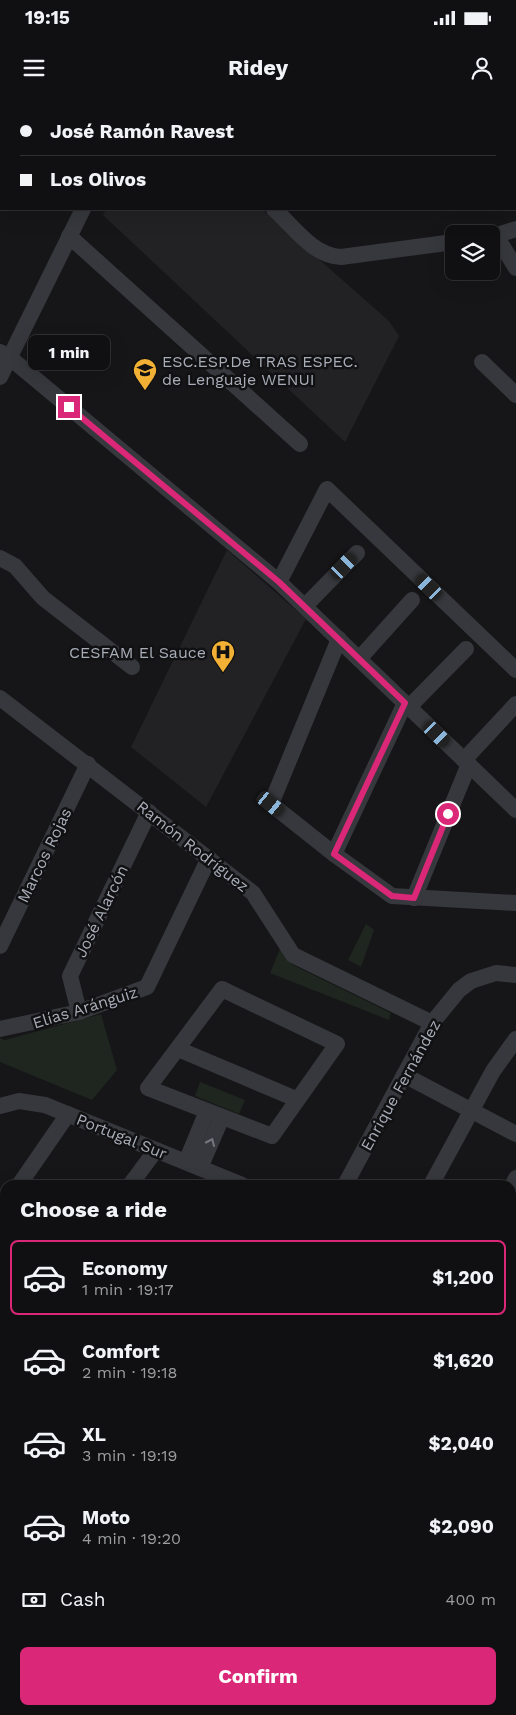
<!DOCTYPE html>
<meta charset="utf-8">
<style>
:root{--surface:#101012;--page:#1e1e20;--text:#f1f3f6;--muted:#9c9d9f;--line:#303032;--accent:#db2777}
body{margin:0;font-family:"Work Sans",sans-serif;background:var(--page);color:var(--text);height:100vh;display:flex;flex-direction:column;font-size:19px;white-space:nowrap}
*{box-sizing:border-box;margin:0}
p{font-size:16px;color:var(--muted)}
.icon{flex:none;width:28px;height:28px;fill:none;stroke:currentColor;stroke-width:2;stroke-linecap:round;stroke-linejoin:round}
.map{position:relative;flex:1;overflow:hidden}
.side{position:absolute;left:0px;top:1080px;width:516px;height:535px;display:flex;flex-direction:column;background:var(--surface);border-radius:15px 15px 0 0;box-shadow:0 5px 20px #0002,0 0 0 1px var(--line)}
.side>*{flex:none}
.banner{position:absolute;left:0px;top:0px;width:516px;height:110px;box-shadow:0 5px 20px #0002,0 0 0 1px var(--line);display:grid;align-content:center;height:110px;padding:0 20px;background:var(--surface)}
.buttons{position:absolute;left:445px;top:125px;display:grid;gap:10px}
.buttons a{display:grid;place-items:center;width:55px;height:55px;border-radius:8px;background:var(--surface);box-shadow:0 5px 20px #0002,0 0 0 1px var(--line);font-size:25px}
.end{position:absolute;width:22px;height:22px;margin:-11px;border:6px solid #db2777;background:#fff;box-shadow:0 0 0 2px #fff}
.from{border-radius:50%}
.bubble{position:absolute;height:35px;border-radius:8px;background:var(--surface);box-shadow:0 5px 20px #0002,0 0 0 1px var(--line);font-size:16px;font-weight:700;line-height:35px;text-align:center}
.car{position:absolute;width:15px;height:30px;margin:-15px -8px;border-radius:6px;box-shadow:0 0 4px 1px #0007;background:linear-gradient(#222 24%,#8ab4d8 0 40%,#222 0 76%,#8ab4d8 0 86%,#222 0)}
.banner b{display:flex;align-items:center;gap:18px;height:48px;font-size:19px}
.banner b+b{border-top:1px solid var(--line)}
.banner i{width:12px;height:12px;background:var(--text)}
ul{padding:0;list-style:none}
li{display:flex;align-items:center;gap:15px;height:75px;margin:0 10px 8px;padding:0 10px;border:2px solid transparent;border-radius:8px}
li div{flex:1}
li b{display:block;font-size:19px}
li em{font-style:normal;font-weight:700}
li.selected{border-color:var(--accent)}
li>.icon{width:45px;height:45px;stroke-width:1.5}
h2{padding:0 20px;font-size:22px;line-height:60px}
.pay{display:flex;align-items:center;gap:12px;height:55px;padding:0 20px;font-size:19px}
.pay p{margin-inline-start:auto}
.primary-button{display:flex;gap:10px;margin-top:auto;padding:10px 20px}
.primary-button a{flex:1;height:58px;border-radius:8px;background:var(--accent);color:#fff;font-size:20px;font-weight:700;line-height:58px;text-align:center}
.status{display:flex;justify-content:space-between;align-items:center;height:35px;padding:0 25px;background:var(--surface);direction:ltr}
.status svg{height:14px;fill:currentColor}
header{display:flex;justify-content:space-between;align-items:center;height:65px;padding:0 20px;background:var(--surface);font-size:22px;font-weight:700}
.map>svg:first-child{display:block}
.built{fill:#222225}
.green{fill:#1e261f}
.lines{fill:none;stroke-linecap:round;stroke-linejoin:round}
.minor{stroke:#37383d;stroke-width:16}
.oneway{stroke:#757881}
.route{stroke:#db2777;stroke-width:6}
.labels{text-anchor:middle;stroke-width:5;stroke-linejoin:round;paint-order:stroke}
.poi-label{font-size:16px;fill:#a8adb8;stroke:#111113;text-anchor:start}
.street-label{font-size:16px;fill:#a8adb8;stroke:#111113}
</style>
<div class="status"><b>19:15</b><svg viewBox="0 0 49 12"><path d="M0 12V9h3v3zM5 12V6h3v6zM10 12V3h3v9zM15 12V0h3v12zM26 1h20v11H26zM47 4h2v5h-2z"/></svg></div>
<header><svg class="icon" aria-label="menu" viewBox="0 0 24 24"><path d="M4 6h16M4 12h16M4 18h16"/></svg>Ridey<svg class="icon" aria-label="person" viewBox="0 0 24 24"><circle cx="12" cy="8" r="4"/><path d="M4 21q1-7 8-7t8 7"/></svg></header>
<div class="map">
<svg width="516" height="1615" viewBox="0 0 516 1615">
<rect width="100%" height="100%" fill="#161618"/>
<g class="built">
<polygon points="106,109 262,109 389,221 399,236 345,342 103,115"/>
<polygon points="227,450 306,519 206,707 131,647"/>
<polygon points="195,1610 352,1610 359,1615 202,1615"/>
</g>
<g class="green">
<polygon points="366,824 374,830 361,867 348,860"/>
<polygon points="280,849 293,865 391,913 389,920 270,873"/>
<polygon points="101,914 117,970 92,1000 0,962 0,938 5,940"/>
<polygon points="200,982 245,1000 239,1014 195,996"/>
</g>
<g class="lines">
<g class="minor">
<polyline points="147,1 160,1"/>
<polyline points="515,4 516,2"/>
<polyline points="515,24 516,25"/>
<polyline points="0,25 1,27"/>
<polyline points="0,48 1,50"/>
<polyline points="515,90 516,91"/>
<polyline points="0,101 1,98"/>
<path d="M274,109C294,127 313,156 341,157L454,142"/>
<polyline points="69,136 300,344"/>
<polyline points="496,136 516,168"/>
<polyline points="491,137 516,129"/>
<polyline points="0,252 9,257 279,482 516,710"/>
<polyline points="482,262 516,295"/>
<polyline points="0,277 83,109"/>
<polyline points="0,458 15,466 43,498 132,567"/>
<polyline points="279,482 327,389 516,570"/>
<polyline points="305,506 357,453"/>
<polyline points="339,539 271,704 334,754 392,796 516,803"/>
<polyline points="359,559 412,500"/>
<polyline points="0,598 253,793 293,855 432,923"/>
<polyline points="409,607 466,549"/>
<polyline points="464,660 516,604"/>
<polyline points="334,754 405,603"/>
<polyline points="414,798 469,664"/>
<polyline points="0,846 88,664"/>
<polygon points="222,889 337,944 272,1036 148,988"/>
<polyline points="79,912 70,876 149,712"/>
<polyline points="0,929 79,912 147,887 209,758"/>
<polyline points="178,949 296,999"/>
<polyline points="404,975 516,1034"/>
<polyline points="0,1006 19,1001 45,1005 242,1085"/>
<polyline points="186,1062 207,1011"/>
<polyline points="200,1068 222,1017"/>
<polyline points="19,1085 68,1014"/>
<polyline points="130,1085 156,1050"/>
<polyline points="345,1085 432,923 459,890 471,881 496,873 516,875"/>
<polyline points="431,1085 493,971 516,939"/>
<polyline points="511,1088 516,1078"/>
<polyline points="0,1113 5,1106"/>
<polyline points="0,1196 5,1200"/>
<polyline points="511,1210 516,1212"/>
<polyline points="511,1233 516,1226"/>
<polyline points="0,1300 5,1303"/>
<polyline points="511,1393 516,1386"/>
<polyline points="0,1412 5,1405"/>
<polyline points="0,1523 5,1526"/>
<polyline points="23,1615 26,1610"/>
<polyline points="423,1615 427,1610"/>
</g>
</g>
<defs><path id="oneway-chevron" d="M-2-3.5L2.5 0L-2 3.5" fill="none" stroke-width="1.6" stroke-linecap="round" stroke-linejoin="round" transform="scale(1.25)"/></defs>
<use class="oneway" href="#oneway-chevron" transform="translate(211 1042) rotate(-66)"/>
<g class="lines">
<polyline class="route" points="69,307 279,482 405,603 334,754 392,796 414,798 448,714"/>
</g>
<defs>
<g id="school-pin" transform="scale(1.25)"><path d="M0 17L-7.5 6A9.5 9.5 0 1 1 7.5 6Z" fill="#f2b134" stroke="#111113"/><path d="M0-5L7-2L0 1L-7-2ZM-4 1L0 2.5L4 1V4Q0 6-4 4Z" fill="#111"/></g>
<g id="hospital-pin" transform="scale(1.25)"><path d="M0 17L-7.5 6A9.5 9.5 0 1 1 7.5 6Z" fill="#f2b134" stroke="#111113"/><path d="M-5-5h3v3.5h4V-5h3V5h-3V1.5h-4V5h-3Z" fill="#111"/></g>
</defs>
<g fill-rule="evenodd">
<use href="#school-pin" x="145" y="270"/>
<use href="#hospital-pin" x="223" y="552"/>
</g>
<g class="labels">
<g class="poi-label">
<text x="162" y="267">ESC.ESP.De TRAS ESPEC.<tspan x="162" dy="18">de Lenguaje WENUI</tspan></text>
<text x="206" y="558" text-anchor="end">CESFAM El Sauce</text>
</g>
<g class="street-label">
<text transform="translate(193 746) rotate(38)" y="6">Ramón Rodríguez</text>
<text transform="translate(44 755) rotate(-64)" y="6">Marcos Rojas</text>
<text transform="translate(101 811) rotate(-64)" y="6">José Alarcón</text>
<text transform="translate(85 907) rotate(-17)" y="6">Elías Aránguiz</text>
<text transform="translate(400 985) rotate(-61)" y="6">Enrique Fernández</text>
<text transform="translate(122 1036) rotate(22)" y="6">Portugal Sur</text>
</g>
</g>
</svg>
<div class="buttons">
<a><svg class="icon" aria-label="layers" viewBox="0 0 24 24"><path d="M12 4l9 5-9 5-9-5zM3 14l9 5 9-5"/></svg></a>
</div>
<i class="end from" style="left:448px;top:714px"></i>
<i class="end" style="left:69px;top:307px"></i>
<div class="bubble" style="left:28px;top:235px;width:82px">1 min</div>
<i class="car" style="left:344px;top:466px;rotate:44deg"></i>
<i class="car" style="left:429px;top:487px;rotate:314deg"></i>
<i class="car" style="left:437px;top:634px;rotate:134deg"></i>
<i class="car" style="left:271px;top:704px;rotate:129deg"></i>
<div class="banner">
<b><i class="from"></i>José Ramón Ravest</b>
<b><i></i>Los Olivos</b>
</div>
<section class="side">
<h2>Choose a ride</h2>
<ul>
<li class="selected"><svg class="icon" aria-label="car" viewBox="0 0 24 24"><path d="M5 17H2v-5l4-1 3-4h7l3 4 3 1v5h-3M9 17h6M6 11h13"/><circle cx="7" cy="17" r="2"/><circle cx="17" cy="17" r="2"/></svg><div><b>Economy</b><p>1 min · 19:17</p></div><em>$1,200</em></li>
<li><svg class="icon" aria-label="car" viewBox="0 0 24 24"><path d="M5 17H2v-5l4-1 3-4h7l3 4 3 1v5h-3M9 17h6M6 11h13"/><circle cx="7" cy="17" r="2"/><circle cx="17" cy="17" r="2"/></svg><div><b>Comfort</b><p>2 min · 19:18</p></div><em>$1,620</em></li>
<li><svg class="icon" aria-label="car" viewBox="0 0 24 24"><path d="M5 17H2v-5l4-1 3-4h7l3 4 3 1v5h-3M9 17h6M6 11h13"/><circle cx="7" cy="17" r="2"/><circle cx="17" cy="17" r="2"/></svg><div><b>XL</b><p>3 min · 19:19</p></div><em>$2,040</em></li>
<li><svg class="icon" aria-label="car" viewBox="0 0 24 24"><path d="M5 17H2v-5l4-1 3-4h7l3 4 3 1v5h-3M9 17h6M6 11h13"/><circle cx="7" cy="17" r="2"/><circle cx="17" cy="17" r="2"/></svg><div><b>Moto</b><p>4 min · 19:20</p></div><em>$2,090</em></li>
</ul>
<div class="pay"><svg class="icon" aria-label="cash" viewBox="0 0 24 24"><path d="M3 7h18v10H3z"/><circle cx="12" cy="12" r="2"/></svg>Cash<p>400 m</p></div>
<div class="primary-button"><a>Confirm</a></div>
</section>
</div>
